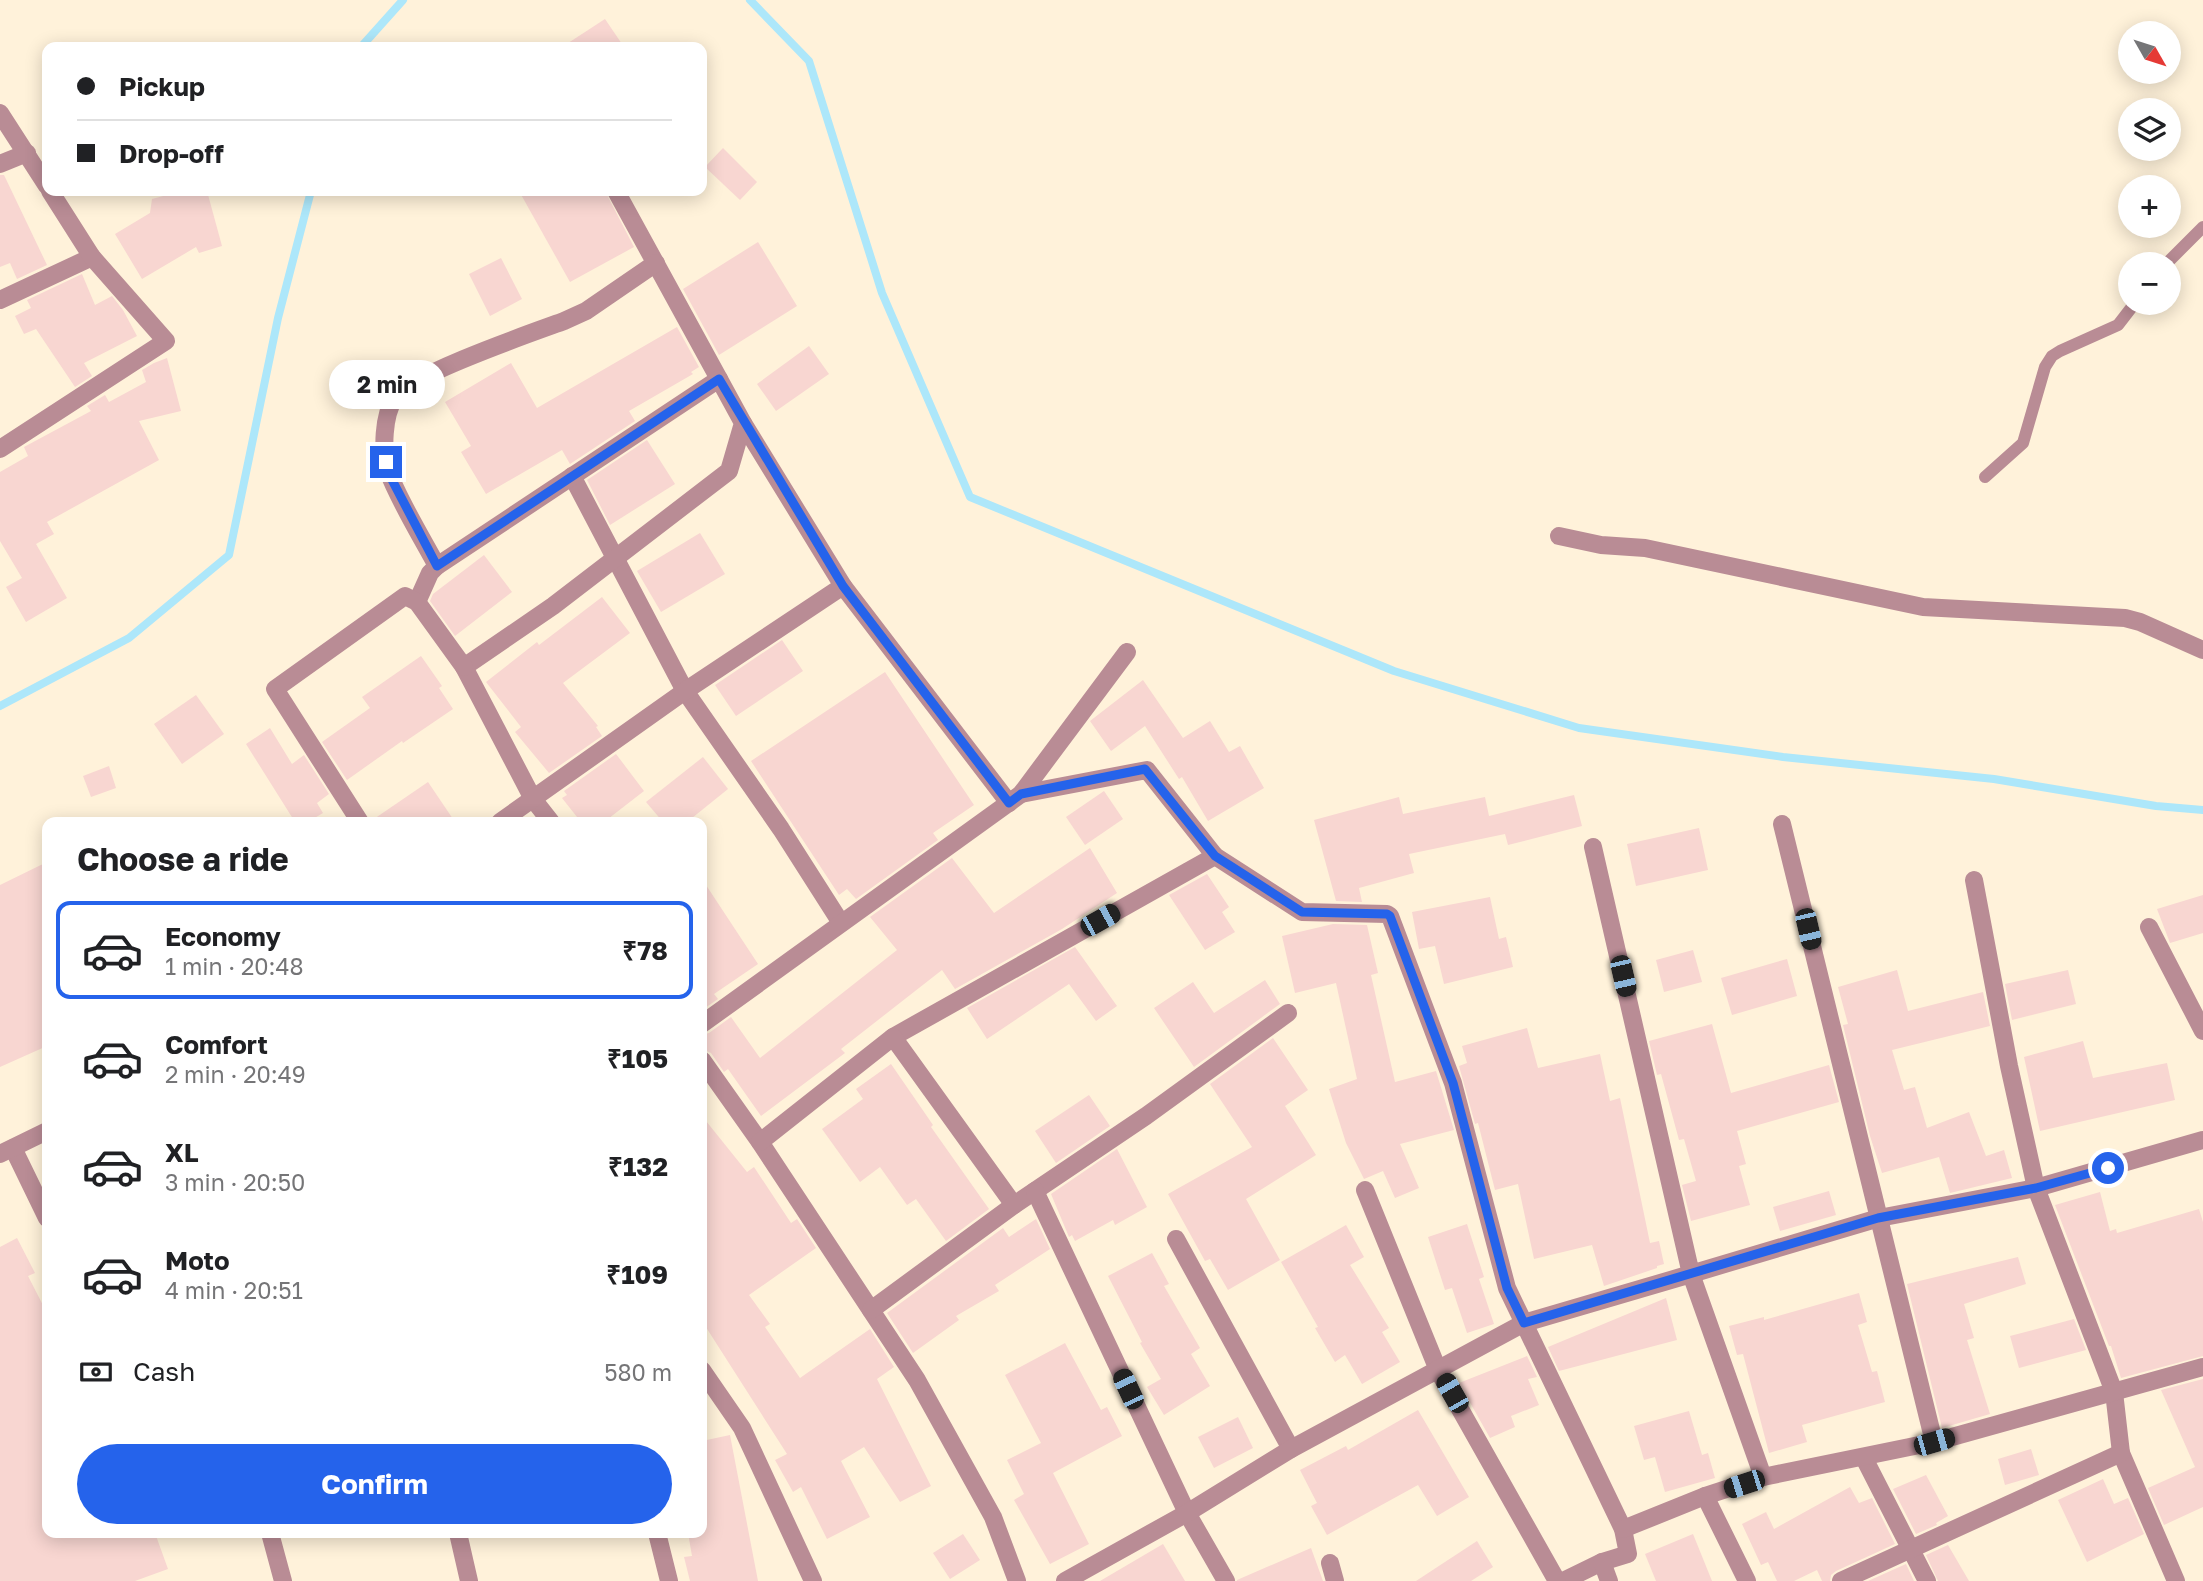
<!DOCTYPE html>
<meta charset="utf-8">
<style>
:root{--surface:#fff;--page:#f6f6f6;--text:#202124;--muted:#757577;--line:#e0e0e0;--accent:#2563eb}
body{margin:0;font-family:"Golos Text",sans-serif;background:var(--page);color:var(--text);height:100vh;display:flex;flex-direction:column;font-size:26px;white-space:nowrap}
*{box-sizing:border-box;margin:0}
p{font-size:23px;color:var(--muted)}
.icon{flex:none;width:38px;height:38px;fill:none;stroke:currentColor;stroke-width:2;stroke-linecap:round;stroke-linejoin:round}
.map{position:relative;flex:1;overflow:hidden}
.drawer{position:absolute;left:42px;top:817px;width:665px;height:721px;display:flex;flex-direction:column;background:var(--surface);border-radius:14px;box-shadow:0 4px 18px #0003}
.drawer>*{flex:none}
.guide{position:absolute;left:42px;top:42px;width:665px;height:154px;border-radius:14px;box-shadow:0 4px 18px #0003;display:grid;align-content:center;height:154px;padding:0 35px;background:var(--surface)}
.needle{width:46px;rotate:129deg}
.buttons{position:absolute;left:2118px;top:21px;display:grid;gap:14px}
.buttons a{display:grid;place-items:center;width:63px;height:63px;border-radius:50%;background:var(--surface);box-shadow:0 4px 18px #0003;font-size:35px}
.end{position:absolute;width:32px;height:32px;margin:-16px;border:9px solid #2563eb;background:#fff;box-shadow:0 0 0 4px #fff}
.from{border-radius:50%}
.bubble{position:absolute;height:49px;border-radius:24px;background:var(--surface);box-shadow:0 4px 18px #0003;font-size:23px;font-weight:700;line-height:49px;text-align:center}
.car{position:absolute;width:21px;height:42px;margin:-21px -10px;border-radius:9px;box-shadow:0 0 5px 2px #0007;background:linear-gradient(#222 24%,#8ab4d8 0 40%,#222 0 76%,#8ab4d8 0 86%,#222 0)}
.guide b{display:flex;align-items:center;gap:24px;height:66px;font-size:26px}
.guide b+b{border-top:2px solid var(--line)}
.guide i{width:18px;height:18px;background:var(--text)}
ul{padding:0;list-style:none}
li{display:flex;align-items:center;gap:21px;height:98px;margin:0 14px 10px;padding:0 21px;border:4px solid transparent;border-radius:14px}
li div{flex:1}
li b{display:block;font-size:26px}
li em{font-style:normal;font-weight:700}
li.active{border-color:var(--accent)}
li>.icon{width:63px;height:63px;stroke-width:1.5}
h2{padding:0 35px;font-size:32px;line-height:84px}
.pay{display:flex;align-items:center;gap:18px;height:77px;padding:0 35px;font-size:26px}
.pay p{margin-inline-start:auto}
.action{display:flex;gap:14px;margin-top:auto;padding:14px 35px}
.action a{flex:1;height:80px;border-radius:42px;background:var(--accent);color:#fff;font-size:28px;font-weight:700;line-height:80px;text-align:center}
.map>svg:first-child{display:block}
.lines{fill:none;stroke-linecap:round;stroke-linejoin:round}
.stream{stroke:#ade7fa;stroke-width:8}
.building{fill:#f8d6d1}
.service{stroke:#b98c95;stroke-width:12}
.minor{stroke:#b98c95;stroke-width:18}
.route{stroke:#2563eb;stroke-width:9}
</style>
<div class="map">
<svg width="2203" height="1581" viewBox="0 0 2203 1581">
<rect width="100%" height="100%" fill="#fff2da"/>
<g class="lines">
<g class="stream">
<polyline points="750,0 809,61 882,293 970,497 1394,671 1579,728 1783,757 1994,779 2156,806 2203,810"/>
<polyline points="361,47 403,0"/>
<polyline points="0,706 129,638 229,555 278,318 311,191"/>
</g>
</g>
<g class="building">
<polygon points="605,19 624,47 562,47"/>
<polygon points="723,148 757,182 740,200 705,167"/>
<polygon points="4,175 47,265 17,279 10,263 0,267 0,175"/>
<polygon points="166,191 207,191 222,246 199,253 196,247 142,279 115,234 150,213 152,199 167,195"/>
<polygon points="519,191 605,191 634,247 570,282"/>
<polygon points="758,242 797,306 719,355 683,289"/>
<polygon points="501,258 522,299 490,316 469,274"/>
<polygon points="82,274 95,305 112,296 123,310 137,336 84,363 92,376 75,387 36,329 24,334 15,316 31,308 27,300"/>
<polygon points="677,327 699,367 691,372 693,374 629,411 635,421 570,464 562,450 486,494 461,452 471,446 445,402 511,363 537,408"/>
<polygon points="809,346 829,374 776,411 757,384"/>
<polygon points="167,358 181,411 139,421 159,460 47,522 54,534 36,544 67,598 26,622 6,587 22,578 0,541 0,472 28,456 24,447 91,411 87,406 105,395 109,402 146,382 142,370 154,363"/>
<polygon points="647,440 675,484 610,525 587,480"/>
<polygon points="700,533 725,574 661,612 637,571"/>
<polygon points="484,555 512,592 455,636 430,601 433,594"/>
<polygon points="602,597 630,633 563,683 598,726 596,727 602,736 549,773 515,732 521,727 486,682 537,642 539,645"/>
<polygon points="782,640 803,671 736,716 715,685"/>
<polygon points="421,656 442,686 439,688 453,709 403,743 402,741 347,780 322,742 370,708 362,697"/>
<polygon points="885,672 974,805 933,833 938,840 856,899 847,889 839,895 751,761"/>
<polygon points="1143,680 1183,738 1210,721 1229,752 1240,746 1264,788 1208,821 1182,777 1179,779 1145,726 1111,751 1090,721"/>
<polygon points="196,695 224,734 182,764 154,724"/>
<polygon points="270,728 292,764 304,755 329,794 317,803 323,813 308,822 295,822 246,744"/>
<polygon points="616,754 644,791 604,822 581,822 562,798 567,795 564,791"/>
<polygon points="703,757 728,789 687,822 663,822 646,802"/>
<polygon points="109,766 116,788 91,797 83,776"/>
<polygon points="428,782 455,822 371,822 371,821"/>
<polygon points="1104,791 1123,819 1085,845 1066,817"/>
<polygon points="1574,795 1582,826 1508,845 1505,834 1409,854 1414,873 1359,888 1362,902 1336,901 1314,820 1399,797 1403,814 1485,797 1489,816"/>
<polygon points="1699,828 1708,870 1636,886 1627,844"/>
<polygon points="1090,848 1117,893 1062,929 955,989 942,970 841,1049 845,1053 761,1116 728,1069 724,1072 711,1053 702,1049 702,1035 709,1033 731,1017 760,1058 897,950 870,917 952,858 994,913"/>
<polygon points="47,862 47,1046 0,1067 0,885"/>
<polygon points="1207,874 1229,907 1222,912 1235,932 1205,950 1169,895"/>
<polygon points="702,879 758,964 714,994 718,999 702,1010"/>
<polygon points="2203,895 2203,933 2170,943 2157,909"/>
<polygon points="1490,897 1499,939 1506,937 1513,967 1444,984 1435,946 1419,949 1412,912"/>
<polygon points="1333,924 1367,925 1378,973 1371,975 1395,1082 1436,1071 1454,1130 1400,1144 1419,1188 1395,1198 1383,1171 1364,1179 1346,1143 1329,1089 1357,1079 1336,983 1295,993 1282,936"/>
<polygon points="1075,947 1117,1006 1096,1021 1069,984 987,1039 967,1008"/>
<polygon points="1693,950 1702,982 1664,992 1656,960"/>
<polygon points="1787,959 1797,996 1732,1015 1721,978"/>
<polygon points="1897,970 1908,1011 1983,992 1990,1026 1892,1050 1904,1090 1915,1087 1927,1128 1969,1112 1986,1156 2004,1150 2012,1178 1950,1193 1939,1157 1882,1173 1870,1136 1843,1025 1848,1024 1838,987"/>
<polygon points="2068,970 2076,1004 2012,1020 2005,984"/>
<polygon points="1265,980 1280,1004 1194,1067 1154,1008 1193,982 1214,1013"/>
<polygon points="1712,1024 1731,1093 1829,1065 1839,1102 1737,1131 1746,1164 1739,1166 1750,1205 1691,1221 1682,1185 1696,1181 1684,1139 1679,1140 1661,1074 1657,1075 1649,1041"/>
<polygon points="1527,1028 1538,1068 1600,1054 1610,1101 1620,1098 1650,1243 1659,1241 1664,1264 1657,1266 1657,1268 1604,1286 1592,1245 1534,1259 1518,1184 1495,1190 1478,1123 1475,1124 1459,1066 1467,1063 1462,1046"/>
<polygon points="1273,1038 1308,1090 1285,1106 1316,1155 1246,1199 1280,1260 1228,1290 1210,1259 1205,1261 1168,1194 1252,1147 1210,1084"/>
<polygon points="2083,1041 2093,1078 2167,1063 2175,1100 2040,1131 2024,1057"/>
<polygon points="891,1064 933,1125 931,1127 989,1209 946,1241 916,1199 907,1205 880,1167 860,1182 822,1129 863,1099 856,1089"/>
<polygon points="1089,1095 1110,1126 1056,1163 1035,1131"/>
<polygon points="702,1116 747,1172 754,1167 791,1223 797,1219 816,1248 749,1295 770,1324 765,1327 800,1378 870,1329 894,1367 877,1379 931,1486 900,1502 864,1447 841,1461 870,1517 827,1539 801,1487 793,1492 775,1460 787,1454 702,1321"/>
<polygon points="1117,1149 1147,1207 1115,1225 1113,1220 1075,1241 1072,1235 1069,1237 1051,1194"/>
<polygon points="1829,1191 1836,1215 1780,1231 1773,1207"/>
<polygon points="2100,1192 2110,1231 2116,1229 2117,1233 2199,1209 2203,1222 2203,1356 2121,1378 2111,1346 2109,1346 2055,1205"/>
<polygon points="1036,1219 1050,1249 995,1285 999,1291 956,1316 959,1320 913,1353 887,1313 1003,1228 1009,1237"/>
<polygon points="1467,1224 1484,1277 1479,1279 1494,1324 1467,1333 1452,1288 1445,1290 1428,1237"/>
<polygon points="1346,1225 1364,1257 1350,1265 1389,1328 1382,1332 1400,1362 1362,1384 1345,1355 1335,1362 1315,1328 1318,1327 1281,1262"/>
<polygon points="17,1238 35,1273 28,1276 47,1313 47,1533 155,1533 168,1569 135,1581 0,1581 0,1247"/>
<polygon points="1152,1253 1169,1284 1164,1286 1200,1348 1191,1354 1210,1386 1164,1415 1147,1387 1161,1379 1140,1343 1142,1342 1108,1276"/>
<polygon points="2018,1257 2026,1284 1964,1304 1974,1338 1967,1340 1990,1414 1942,1428 1907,1284"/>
<polygon points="1859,1293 1867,1322 1858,1325 1872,1372 1877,1371 1885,1402 1802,1425 1807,1442 1769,1453 1743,1354 1737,1355 1729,1326 1764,1317 1764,1320"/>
<polygon points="1666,1298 1677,1340 1559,1371 1548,1347"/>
<polygon points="2074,1319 2086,1350 2019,1368 2010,1336"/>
<polygon points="1065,1343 1101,1410 1107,1407 1122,1436 1053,1473 1089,1544 1050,1564 1014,1500 1024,1494 1007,1460 1041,1443 1005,1375"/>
<polygon points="1527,1356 1537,1377 1528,1379 1539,1405 1511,1416 1515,1427 1490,1438 1459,1383"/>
<polygon points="2203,1379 2203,1507 2164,1525 2148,1488 2195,1467 2161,1390"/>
<polygon points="1418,1410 1469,1497 1437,1516 1418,1485 1327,1535 1311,1506 1317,1503 1300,1470 1346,1446 1348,1450"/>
<polygon points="1689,1411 1702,1455 1708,1453 1715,1478 1665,1492 1655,1457 1644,1460 1634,1426"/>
<polygon points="1238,1417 1253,1448 1214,1468 1198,1437"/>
<polygon points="730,1435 758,1581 690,1581 684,1557 692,1556 688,1533 702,1533 702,1441"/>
<polygon points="2031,1449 2039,1475 2005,1485 1998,1459"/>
<polygon points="1926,1475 1948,1516 1936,1523 1937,1525 1916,1534 1893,1489"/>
<polygon points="2103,1479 2114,1504 2128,1498 2144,1534 2087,1562 2058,1500"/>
<polygon points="1850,1487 1859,1503 1872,1498 1895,1544 1836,1571 1831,1575 1830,1581 1822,1581 1817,1570 1794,1581 1777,1581 1768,1562 1761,1565 1742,1524 1766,1512 1774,1529"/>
<polygon points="963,1534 980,1560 950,1579 933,1553"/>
<polygon points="1693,1534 1712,1581 1656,1581 1645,1554"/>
<polygon points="1477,1541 1493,1567 1471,1581 1416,1581"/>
<polygon points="1163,1544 1185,1581 1100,1581"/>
<polygon points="1948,1545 1969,1581 1938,1581 1926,1555"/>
<polygon points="1311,1548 1323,1581 1237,1581 1237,1580"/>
<polygon points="1906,1564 1914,1581 1868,1581"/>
</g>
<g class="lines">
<g class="service">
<polyline points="2166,264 2203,227"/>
<polyline points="1985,477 2023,443 2045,367 2052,356 2060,351 2118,325 2135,303"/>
</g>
<g class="minor">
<polyline points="0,113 47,186"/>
<polyline points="0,164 27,153"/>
<polyline points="616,191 719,379"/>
<polyline points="0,300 92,257"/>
<polyline points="743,423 843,586 1009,803"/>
<polyline points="0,449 166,341 92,257 50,191"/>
<polyline points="572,476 685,691 781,829 841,923"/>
<polyline points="1559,536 1601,545 1645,548 1923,607 2125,618 2140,622 2203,650"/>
<path d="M437,566C422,538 398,499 388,471C382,450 383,416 395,397C409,375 534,332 564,321L586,311L656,263"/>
<polyline points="417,602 430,573 437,566 719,379 743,423 729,471 553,606 464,667 533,799 551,822"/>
<polyline points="1021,794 1147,770 1215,856 1302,912 1387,914 1390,916 1453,1083 1507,1288 1623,1529 1628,1554 1602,1562 1563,1581"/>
<polyline points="360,822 275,689 405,596 417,602 464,667"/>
<polyline points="500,822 685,691 843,586"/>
<polyline points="1782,824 1934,1442"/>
<polyline points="1593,847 1691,1274 1879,1218 2036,1188 2203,1140"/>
<polyline points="1974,880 2009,1066 2036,1188 2114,1392 2121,1453 2176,1581"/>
<polyline points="2149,927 2203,1031"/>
<polyline points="702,1024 1021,794 1127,652"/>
<polyline points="893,1037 1215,856"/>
<polyline points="702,1060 760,1142 917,1380 993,1517 1017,1581"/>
<polyline points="760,1142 893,1037 1014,1205 1146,1116 1288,1013"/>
<polyline points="13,1148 47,1218"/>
<polyline points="0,1154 47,1131"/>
<polyline points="1365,1190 1438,1370 1557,1581"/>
<polyline points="1035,1191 1187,1513 1226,1581"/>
<polyline points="1176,1239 1291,1449"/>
<polyline points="871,1310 1014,1205"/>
<polyline points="702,1370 742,1428 813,1581"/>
<polyline points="1864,1458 1927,1581"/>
<polyline points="1705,1496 1747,1581"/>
<polyline points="1623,1529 1705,1496 1763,1477 1934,1442 2203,1367"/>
<polyline points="270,1533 283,1581"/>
<polyline points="458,1533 469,1581"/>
<polyline points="657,1533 669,1581"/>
<polyline points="1602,1562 1609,1581"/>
<polyline points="1330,1563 1335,1581"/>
<polyline points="1065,1581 1187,1513 1291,1449 1524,1323 1691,1274 1763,1477"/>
<polyline points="1841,1581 2121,1453"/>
</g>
</g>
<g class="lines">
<polyline class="route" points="386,462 391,478 437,566 719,379 843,586 1009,803 1021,794 1145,769 1215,856 1302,912 1387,914 1390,916 1453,1083 1507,1288 1524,1323 1878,1218 2036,1188 2108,1168"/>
</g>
</svg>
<div class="buttons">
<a><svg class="needle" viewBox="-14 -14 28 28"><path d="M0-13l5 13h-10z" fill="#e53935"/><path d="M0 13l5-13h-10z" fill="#757577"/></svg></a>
<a><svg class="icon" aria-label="layers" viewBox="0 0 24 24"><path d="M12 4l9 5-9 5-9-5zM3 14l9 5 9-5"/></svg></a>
<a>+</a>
<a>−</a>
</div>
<i class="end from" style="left:2108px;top:1168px"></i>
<i class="end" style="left:386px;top:462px"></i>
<div class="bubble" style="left:329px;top:360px;width:116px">2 min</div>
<i class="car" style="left:1100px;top:920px;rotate:61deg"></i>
<i class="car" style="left:1808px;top:929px;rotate:167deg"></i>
<i class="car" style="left:1623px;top:976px;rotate:167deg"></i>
<i class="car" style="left:1128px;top:1389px;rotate:335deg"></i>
<i class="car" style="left:1452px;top:1393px;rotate:330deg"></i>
<i class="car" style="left:1934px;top:1442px;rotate:74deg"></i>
<i class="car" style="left:1744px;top:1484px;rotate:252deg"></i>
<div class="guide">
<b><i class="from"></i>Pickup</b>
<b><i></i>Drop-off</b>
</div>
<section class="drawer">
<h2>Choose a ride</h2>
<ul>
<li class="active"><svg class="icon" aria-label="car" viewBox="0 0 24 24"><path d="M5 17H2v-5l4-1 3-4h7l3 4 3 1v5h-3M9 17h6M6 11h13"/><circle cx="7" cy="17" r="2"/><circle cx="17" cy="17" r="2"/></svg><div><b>Economy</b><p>1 min · 20:48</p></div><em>₹78</em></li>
<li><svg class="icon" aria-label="car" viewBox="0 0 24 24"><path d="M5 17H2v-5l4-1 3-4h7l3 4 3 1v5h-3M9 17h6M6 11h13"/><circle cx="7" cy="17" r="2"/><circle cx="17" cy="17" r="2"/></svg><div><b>Comfort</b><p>2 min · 20:49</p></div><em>₹105</em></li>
<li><svg class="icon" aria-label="car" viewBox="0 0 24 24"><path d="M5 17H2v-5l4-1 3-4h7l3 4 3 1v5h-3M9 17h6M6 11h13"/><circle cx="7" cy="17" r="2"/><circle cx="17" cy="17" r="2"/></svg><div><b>XL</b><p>3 min · 20:50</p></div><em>₹132</em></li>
<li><svg class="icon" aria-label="car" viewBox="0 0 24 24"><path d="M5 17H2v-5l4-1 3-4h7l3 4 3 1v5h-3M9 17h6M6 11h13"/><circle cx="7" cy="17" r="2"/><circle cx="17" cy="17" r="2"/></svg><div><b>Moto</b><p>4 min · 20:51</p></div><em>₹109</em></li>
</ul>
<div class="pay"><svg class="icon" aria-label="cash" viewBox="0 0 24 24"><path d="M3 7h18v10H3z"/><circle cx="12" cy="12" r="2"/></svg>Cash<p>580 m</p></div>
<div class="action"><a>Confirm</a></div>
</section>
</div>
